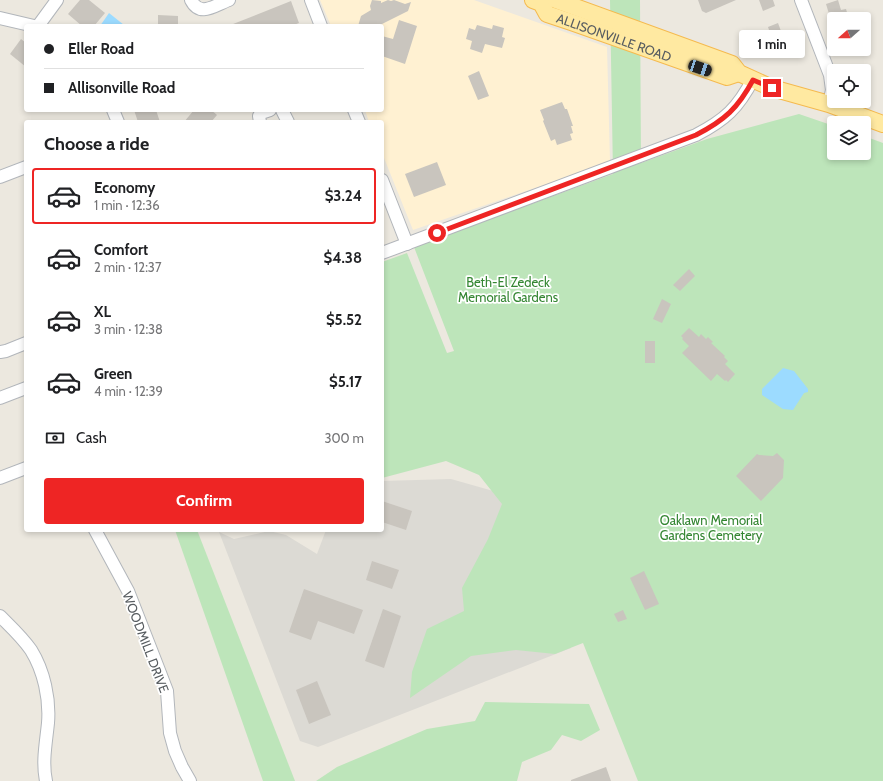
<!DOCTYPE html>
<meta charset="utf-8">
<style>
:root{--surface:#fff;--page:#f6f6f6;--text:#202124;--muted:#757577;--line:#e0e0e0;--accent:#ee2524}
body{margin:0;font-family:Cabin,sans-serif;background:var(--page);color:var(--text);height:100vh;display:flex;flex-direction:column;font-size:15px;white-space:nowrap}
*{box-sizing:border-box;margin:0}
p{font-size:13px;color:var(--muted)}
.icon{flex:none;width:22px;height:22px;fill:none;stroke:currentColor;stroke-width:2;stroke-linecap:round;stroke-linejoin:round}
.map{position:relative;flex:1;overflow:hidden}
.drawer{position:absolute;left:24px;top:120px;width:360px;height:412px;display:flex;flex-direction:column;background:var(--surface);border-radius:4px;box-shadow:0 2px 6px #0003}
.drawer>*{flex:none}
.guide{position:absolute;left:24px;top:24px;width:360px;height:88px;border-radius:4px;box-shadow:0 2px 6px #0003;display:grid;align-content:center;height:88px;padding:0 20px;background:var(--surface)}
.needle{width:26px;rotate:249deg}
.buttons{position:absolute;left:827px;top:12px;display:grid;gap:8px}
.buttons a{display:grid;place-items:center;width:44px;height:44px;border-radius:4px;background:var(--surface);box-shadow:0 2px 6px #0003;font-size:20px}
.end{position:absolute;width:18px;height:18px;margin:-9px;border:5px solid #ee2524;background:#fff;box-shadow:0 0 0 2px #fff}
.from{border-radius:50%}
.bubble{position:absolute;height:28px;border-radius:4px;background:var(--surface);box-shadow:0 2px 6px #0003;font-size:13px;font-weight:700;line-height:28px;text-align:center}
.car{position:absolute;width:12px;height:24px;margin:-12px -6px;border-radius:5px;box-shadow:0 0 3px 1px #0007;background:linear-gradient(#222 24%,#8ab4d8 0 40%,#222 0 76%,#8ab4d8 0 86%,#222 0)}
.guide b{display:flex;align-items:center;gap:14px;height:38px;font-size:15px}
.guide b+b{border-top:1px solid var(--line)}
.guide i{width:10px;height:10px;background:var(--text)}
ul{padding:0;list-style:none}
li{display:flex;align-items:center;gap:12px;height:56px;margin:0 8px 6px;padding:0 12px;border:2px solid transparent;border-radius:4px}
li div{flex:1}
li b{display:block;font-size:15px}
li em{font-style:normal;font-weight:700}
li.on{border-color:var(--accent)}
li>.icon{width:36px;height:36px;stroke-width:1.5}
h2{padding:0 20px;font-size:18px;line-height:48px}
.pay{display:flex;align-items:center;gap:10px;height:44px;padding:0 20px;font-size:15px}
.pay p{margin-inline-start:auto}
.cta{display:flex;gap:8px;margin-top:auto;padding:8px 20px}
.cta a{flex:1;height:46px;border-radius:4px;background:var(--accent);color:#fff;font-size:16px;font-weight:700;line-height:46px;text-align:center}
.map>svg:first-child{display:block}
.commercial{fill:#fff1d2}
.industrial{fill:#dcdad4}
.green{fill:#bde5ba}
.water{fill:#9cdbff}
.building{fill:#c9c5be}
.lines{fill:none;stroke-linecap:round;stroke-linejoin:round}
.minor-casing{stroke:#b2b6bb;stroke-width:14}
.major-casing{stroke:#f5ba4f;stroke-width:18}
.minor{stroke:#fff;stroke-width:12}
.major{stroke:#ffe9a1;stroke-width:16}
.route{stroke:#ee2524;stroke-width:5}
.labels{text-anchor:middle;stroke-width:3.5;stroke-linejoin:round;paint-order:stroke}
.street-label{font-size:13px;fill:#585d61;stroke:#fff}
.park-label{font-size:13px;fill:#348632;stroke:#fff}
</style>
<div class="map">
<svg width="883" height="781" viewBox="0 0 883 781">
<rect width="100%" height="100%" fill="#ece8df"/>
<polygon class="commercial" points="320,0 474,0 607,47 610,162 413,230 382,153 382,122 369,122 365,110 382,110 382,26 331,26"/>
<polygon class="industrial" points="451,479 511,496 571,648 318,747 300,741 219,532 234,539 269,531 286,535 317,554 326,530 382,530 382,481"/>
<g class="green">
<polygon points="610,0 640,0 641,163 707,139 799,114 834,126 834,153 864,153 864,136 883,143 883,781 638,781 583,643 555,654 516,650 471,656 410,698 412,672 427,629 464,611 462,588 488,539 502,504 479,475 446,461 382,478 382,262 407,253 447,353 454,351 414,247 613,174"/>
<polygon points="175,530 197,530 295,781 263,781"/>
<polygon points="485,702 589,704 600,730 581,741 562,735 551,750 522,762 517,781 316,781 337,767 427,729 475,721"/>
</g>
<g class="water">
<polygon points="109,13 124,25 100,26"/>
<polygon points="783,368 794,371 808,389 808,392 804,393 793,410 783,409 762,395 762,389"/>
</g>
<g class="building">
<polygon points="80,0 89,0 105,13 94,26 82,26 68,14"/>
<polygon points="372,0 381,1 381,3 388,0 391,1 394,0 405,4 411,2 408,11 378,26 358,26 361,16 371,10 370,6"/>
<polygon points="698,0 736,0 706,13 702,11"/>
<polygon points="759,0 773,0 775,6 763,11"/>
<polygon points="838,0 841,10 846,9 849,19 832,19 830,14 829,14 826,4"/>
<polygon points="291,1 299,23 291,26 228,26"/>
<polygon points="158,15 178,16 178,26 158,26"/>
<polygon points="399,20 417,26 405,64 382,56 382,36 393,39"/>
<polygon points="778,23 785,42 789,40 793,49 778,55 775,46 769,49 765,38 771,36 768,27"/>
<polygon points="477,25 492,29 493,25 504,28 502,37 505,38 502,48 485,44 482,53 470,49 472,41 466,39 469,28 475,30"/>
<polygon points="21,39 26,43 26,67 10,54"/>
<polygon points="479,71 489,96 478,100 468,76"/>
<polygon points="562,102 565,109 567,109 573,126 571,126 573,133 570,134 572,140 557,145 555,139 551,141 543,121 544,120 540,110"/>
<polygon points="134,110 156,110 160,122 138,122"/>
<polygon points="194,110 211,110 217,115 211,122 184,122"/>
<polygon points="437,162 446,185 414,197 405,174"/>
<polygon points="689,269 695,276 680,291 673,285"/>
<polygon points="662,299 671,304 662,323 653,319"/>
<polygon points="689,328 699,337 701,334 706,339 708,337 713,342 711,343 725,356 724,357 728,361 725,364 735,374 728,382 726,380 725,381 717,374 711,381 682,353 689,346 682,339 683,338 681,336"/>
<rect x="645" y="341" width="10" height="22"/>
<polygon points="777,453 784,460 783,478 761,501 736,476 757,454 759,455 773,456"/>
<polygon points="382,501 412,511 406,530 382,522"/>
<polygon points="372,561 399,570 392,589 366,580"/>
<polygon points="644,571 659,604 645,610 630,578"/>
<polygon points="304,589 363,610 354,634 318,621 311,640 289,632"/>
<polygon points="383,609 401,616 384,668 365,661"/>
<polygon points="623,610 627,619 618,622 614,614"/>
<polygon points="317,681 331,715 309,724 296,690"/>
<polygon points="606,767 611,781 571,781 571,780"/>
</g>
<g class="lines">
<g class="minor-casing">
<g id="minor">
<path d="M191,0C200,18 215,5 229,0"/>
<polyline points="311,0 321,26"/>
<polyline points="801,0 830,75 832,90 829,104"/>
<polyline points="0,18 34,26"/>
<polyline points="38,26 57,0"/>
<polyline points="113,110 118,122"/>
<polyline points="282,110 288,122"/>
<polyline points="354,110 359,122"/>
<polyline points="260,122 259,116 261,113 270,110"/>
<polyline points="0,177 26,167"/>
<polyline points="382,180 407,244"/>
<path d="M382,253L696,135C725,120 738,108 753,79"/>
<polyline points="0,352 6,351 26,343"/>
<polyline points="0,398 26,388"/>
<polyline points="0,478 26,468"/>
<polyline points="95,530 128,591 155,660 167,691 170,733 175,751 182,767 190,781"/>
<path d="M0,616C11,627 22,637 31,650C44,671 50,699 48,723C46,743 42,762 46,781"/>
</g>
</g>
<g class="major-casing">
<g id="major">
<path id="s1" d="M533,0L541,3L547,14L571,22L727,77L739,73"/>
<polyline points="556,0 732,64 739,73 772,88 829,104 883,124"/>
</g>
</g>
<use href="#minor" class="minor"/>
<use href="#major" class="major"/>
</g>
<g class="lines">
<path class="route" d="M437,233L696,135C725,120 738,108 753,80L772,88"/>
</g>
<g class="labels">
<g class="street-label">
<text dy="5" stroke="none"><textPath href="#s1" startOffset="92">ALLISONVILLE ROAD</textPath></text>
<text transform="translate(146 642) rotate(69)" y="5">WOODMILL DRIVE</text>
</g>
<g class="park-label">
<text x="508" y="287">Beth-El Zedeck<tspan x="508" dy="15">Memorial Gardens</tspan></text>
<text x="711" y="525">Oaklawn Memorial<tspan x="711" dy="15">Gardens Cemetery</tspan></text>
</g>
</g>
</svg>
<div class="buttons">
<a><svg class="needle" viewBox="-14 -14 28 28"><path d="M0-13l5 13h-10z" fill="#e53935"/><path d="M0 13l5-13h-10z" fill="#757577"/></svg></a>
<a><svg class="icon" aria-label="locate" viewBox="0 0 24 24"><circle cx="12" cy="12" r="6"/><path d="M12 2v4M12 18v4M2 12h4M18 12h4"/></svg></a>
<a><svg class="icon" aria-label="layers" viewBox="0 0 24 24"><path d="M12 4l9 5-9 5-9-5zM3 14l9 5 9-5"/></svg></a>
</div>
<i class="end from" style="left:437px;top:233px"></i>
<i class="end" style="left:772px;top:88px"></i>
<div class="bubble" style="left:739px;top:30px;width:66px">1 min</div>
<i class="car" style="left:700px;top:68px;rotate:109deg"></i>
<div class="guide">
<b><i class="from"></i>Eller Road</b>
<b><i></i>Allisonville Road</b>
</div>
<section class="drawer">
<h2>Choose a ride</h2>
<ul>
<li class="on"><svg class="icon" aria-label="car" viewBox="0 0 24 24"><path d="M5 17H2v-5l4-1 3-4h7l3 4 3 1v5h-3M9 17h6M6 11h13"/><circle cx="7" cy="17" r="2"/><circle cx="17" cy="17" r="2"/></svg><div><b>Economy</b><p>1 min · 12:36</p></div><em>$3.24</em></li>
<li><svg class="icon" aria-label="car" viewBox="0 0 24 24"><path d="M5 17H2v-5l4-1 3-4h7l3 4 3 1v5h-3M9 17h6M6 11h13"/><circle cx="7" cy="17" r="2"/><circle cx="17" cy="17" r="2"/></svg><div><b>Comfort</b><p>2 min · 12:37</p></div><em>$4.38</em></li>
<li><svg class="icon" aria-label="car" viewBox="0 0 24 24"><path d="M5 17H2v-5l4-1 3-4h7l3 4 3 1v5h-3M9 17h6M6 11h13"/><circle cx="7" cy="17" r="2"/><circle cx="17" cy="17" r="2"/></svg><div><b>XL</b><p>3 min · 12:38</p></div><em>$5.52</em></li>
<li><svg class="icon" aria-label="car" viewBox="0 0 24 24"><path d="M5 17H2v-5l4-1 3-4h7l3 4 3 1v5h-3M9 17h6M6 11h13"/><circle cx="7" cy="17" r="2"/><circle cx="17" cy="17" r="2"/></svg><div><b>Green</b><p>4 min · 12:39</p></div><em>$5.17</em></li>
</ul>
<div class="pay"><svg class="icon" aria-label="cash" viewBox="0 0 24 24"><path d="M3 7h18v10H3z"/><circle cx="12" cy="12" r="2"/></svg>Cash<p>300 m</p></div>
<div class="cta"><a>Confirm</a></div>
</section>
</div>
